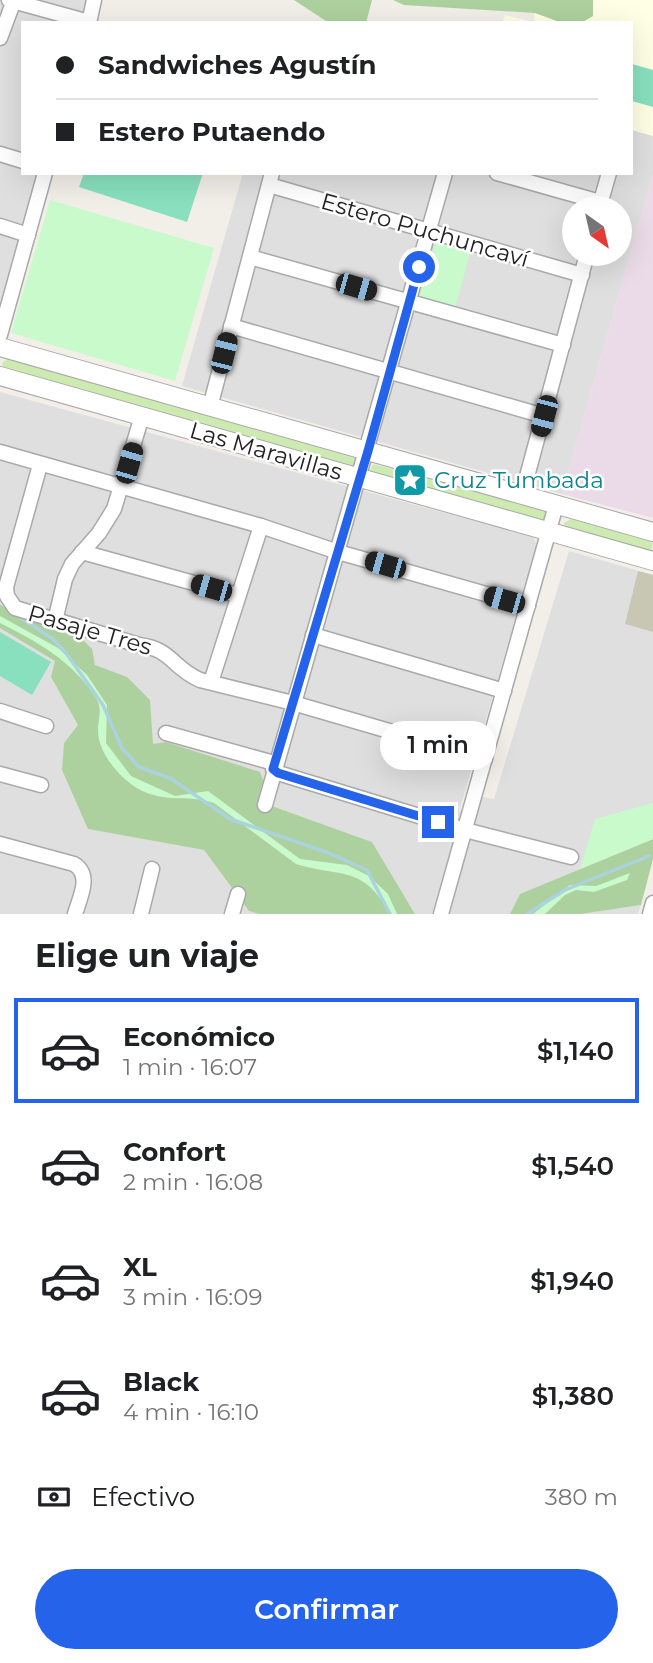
<!DOCTYPE html>
<html lang="es">
<meta charset="utf-8">
<style>
:root{--surface:#fff;--page:#f2f2f2;--text:#202124;--muted:#757577;--line:#e0e0e0;--accent:#2563eb}
body{margin:0;font-family:Montserrat,sans-serif;background:var(--page);color:var(--text);height:100vh;display:flex;flex-direction:column;font-size:26px;white-space:nowrap}
*{box-sizing:border-box;margin:0}
p{font-size:23px;color:var(--muted)}
.icon{flex:none;width:38px;height:38px;fill:none;stroke:currentColor;stroke-width:2;stroke-linecap:round;stroke-linejoin:round}
.map{position:relative;height:914px;overflow:hidden}
.details{display:flex;flex-direction:column;background:var(--surface);flex:1}
.details>*{flex:none}
.guide{position:absolute;left:21px;top:21px;width:612px;height:154px;border-radius:0px;box-shadow:0 7px 28px #0002;display:grid;align-content:center;height:154px;padding:0 35px;background:var(--surface)}
.needle{width:46px;rotate:146deg}
.tools{position:absolute;left:562px;top:196px;display:grid;gap:14px}
.tools a{display:grid;place-items:center;width:70px;height:70px;border-radius:50%;background:var(--surface);box-shadow:0 7px 28px #0002;font-size:35px}
.end{position:absolute;width:32px;height:32px;margin:-16px;border:9px solid #2563eb;background:#fff;box-shadow:0 0 0 4px #fff}
.from{border-radius:50%}
.bubble{position:absolute;height:49px;border-radius:24px;background:var(--surface);box-shadow:0 7px 28px #0002;font-size:23px;font-weight:600;line-height:49px;text-align:center}
.car{position:absolute;width:21px;height:42px;margin:-21px -10px;border-radius:9px;box-shadow:0 0 5px 2px #0007;background:linear-gradient(#222 24%,#8ab4d8 0 40%,#222 0 76%,#8ab4d8 0 86%,#222 0)}
.guide b{display:flex;align-items:center;gap:24px;height:66px;font-size:26px}
.guide b+b{border-top:2px solid var(--line)}
.guide i{width:18px;height:18px;background:var(--text)}
ul{padding:0;list-style:none}
li{display:flex;align-items:center;gap:21px;height:105px;margin:0 14px 10px;padding:0 21px;border:4px solid transparent;border-radius:0px}
li div{flex:1}
li b{display:block;font-size:26px}
li em{font-style:normal;font-weight:600}
li.on{border-color:var(--accent)}
li>.icon{width:63px;height:63px;stroke-width:1.5}
h2{padding:0 35px;font-size:32px;line-height:84px}
.pay{display:flex;align-items:center;gap:18px;height:77px;padding:0 35px;font-size:26px}
.pay p{margin-inline-start:auto}
.primary-button{display:flex;gap:14px;margin-top:auto;padding:14px 35px}
.primary-button a{flex:1;height:80px;border-radius:42px;background:var(--accent);color:#fff;font-size:28px;font-weight:600;line-height:80px;text-align:center}
.map>svg:first-child{display:block}
.residential{fill:#e0dfdf;fill-rule:evenodd}
.industrial{fill:#ebdbe8}
.education{fill:#ffffe5}
.construction{fill:#c7c7b4}
.grass{fill:#cdebb0}
.forest{fill:#add19e}
.park{fill:#c8facc}
.pitch{fill:#88e0be}
.lines{fill:none;stroke-linecap:round;stroke-linejoin:round}
.stream{stroke:#aad3df;stroke-width:3.5}
.minor-casing{stroke:#a9a9a9;stroke-width:17}
.tertiary-casing{stroke:#a9a9a9;stroke-width:20}
.minor{stroke:#fff;stroke-width:14}
.tertiary{stroke:#fff;stroke-width:18}
.route{stroke:#2563eb;stroke-width:9}
.labels{text-anchor:middle;stroke-width:5;stroke-linejoin:round;paint-order:stroke}
.street-label{font-size:23px;fill:#222;stroke:#fff}
.culture-label{font-size:23px;fill:#0d838f;stroke:#fff;text-anchor:start}
</style>
<div class="map">
<svg width="653" height="914" viewBox="0 0 653 914">
<rect width="100%" height="100%" fill="#f2efe9"/>
<g class="residential">
<polygon points="0,0 86,0 80,23 23,23 23,173 38,173 0,308"/>
<path d="M632,130L653,136V174L562,494L182,386L243,173H632ZM574,208H620V254H574Z"/>
<polygon points="0,392 533,537 537,545 459,812 483,797 494,799 569,551 653,575 653,839 521,894 510,914 415,914 372,842 272,806 89,829 204,850 249,911 259,914 0,914"/>
<polygon points="641,905 638,914 581,914"/>
</g>
<polygon class="industrial" points="653,174 653,518 562,494"/>
<polygon class="education" points="536,0 653,0 653,136 632,130 632,23 502,23 505,15 534,22"/>
<polygon class="construction" points="638,571 653,575 653,632 625,624"/>
<g class="grass">
<polygon points="10,357 357,459 354,470 4,370 2,363"/>
<polygon points="373,464 548,512 545,524 369,474"/>
<polygon points="571,519 653,541 651,553 565,529 564,523"/>
</g>
<g class="forest">
<polygon points="294,0 372,0 366,23 329,23"/>
<polygon points="393,0 593,0 593,16 581,23 562,23 535,13 404,5"/>
<polygon points="0,605 84,641 92,649 95,665 127,677 150,700 153,744 166,742 260,772 272,806 372,842 415,914 259,914 249,911 204,850 88,829 62,770 64,743 78,725 51,677 55,661 0,628"/>
<polygon points="653,839 653,859 641,905 581,914 510,914 520,894"/>
</g>
<g class="park">
<polygon points="50,200 214,248 175,381 11,333"/>
<polygon points="437,239 471,249 455,309 419,299"/>
<path d="M0,616L58,648L87,675L107,705L106,743L131,776L175,796L208,791L300,859L347,865L369,876L388,894L397,914H390C363,864 341,878 296,864L214,803C188,793 160,806 131,784C115,772 98,751 98,730C98,719 103,709 96,698C74,662 36,641 0,623Z"/>
<polygon points="653,803 653,839 580,869 595,819"/>
<polygon points="630,873 627,880 594,892 576,890 565,895 545,914 533,914 570,885 596,886"/>
</g>
<g class="pitch">
<polygon points="632,64 653,70 653,107 632,101"/>
<polygon points="84,173 203,173 187,222 79,187"/>
<polygon points="0,632 51,662 32,695 0,676"/>
</g>
<g class="lines">
<g class="stream">
<polyline points="15,614 53,639 66,653 103,705 122,748 139,767 170,778 230,819 326,852 367,870 390,914"/>
<polyline points="527,914 565,890 649,856"/>
</g>
<g class="minor-casing">
<g id="minor">
<polyline points="9,0 89,22"/>
<polyline points="89,23 94,0"/>
<polyline points="0,38 13,3"/>
<polyline points="0,154 23,161"/>
<polyline points="497,173 600,202"/>
<polyline points="269,185 582,275"/>
<polyline points="599,208 609,173"/>
<polyline points="0,226 28,235"/>
<polyline points="250,257 563,345"/>
<polyline points="231,326 544,416"/>
<polyline points="0,335 45,173"/>
<polyline points="210,407 272,173"/>
<polyline points="0,452 261,526 338,552 528,606"/>
<path d="M40,465L6,587L7,596L15,608L139,645C172,649 172,668 200,680L293,703L485,759"/>
<polyline points="522,495 587,254"/>
<polyline points="82,552 237,595"/>
<polyline points="55,621 65,579 72,564 99,533 114,509 142,416"/>
<polyline points="313,635 504,691"/>
<polyline points="211,682 261,526"/>
<polyline points="0,711 46,726"/>
<polyline points="166,733 274,763"/>
<polyline points="273,769 278,773 465,830 571,857"/>
<polyline points="0,774 41,785"/>
<polyline points="265,805 445,173"/>
<path d="M0,844L74,864C92,875 80,897 75,914"/>
<polyline points="141,914 152,869"/>
<polyline points="232,914 238,894"/>
<polyline points="441,914 556,505"/>
<polyline points="650,914 653,903"/>
</g>
</g>
<g class="tertiary-casing">
<g id="tertiary">
<polyline points="0,347 653,532"/>
<polyline points="0,376 653,561"/>
</g>
</g>
<use href="#minor" class="minor"/>
<use href="#tertiary" class="tertiary"/>
</g>
<g class="lines">
<polyline class="route" points="419,267 368,451 273,769 278,773 438,822"/>
</g>
<defs>
<g id="sight-square" transform="scale(1.75)"><rect x="-9" y="-9" width="18" height="18" rx="4" fill="#0f9aa8" stroke="#fff"/><path d="M0-6L1.8-2.2L6-1.7L2.9 1.2L3.7 5.4L0 3.3L-3.7 5.4L-2.9 1.2L-6-1.7L-1.8-2.2Z" fill="#fff"/></g>
</defs>
<g fill-rule="evenodd">
<use href="#sight-square" x="410" y="480"/>
</g>
<g class="labels">
<g class="street-label">
<text transform="translate(425 230) rotate(16)" y="8">Estero Puchuncaví</text>
<text transform="translate(266 451) rotate(16)" y="8">Las Maravillas</text>
<text transform="translate(90 630) rotate(16)" y="8">Pasaje Tres</text>
</g>
<g class="culture-label">
<text x="434" y="488">Cruz Tumbada</text>
</g>
</g>
</svg>
<div class="tools">
<a><svg class="needle" viewBox="-14 -14 28 28"><path d="M0-13l5 13h-10z" fill="#e53935"/><path d="M0 13l5-13h-10z" fill="#757577"/></svg></a>
</div>
<i class="end from" style="left:419px;top:267px"></i>
<i class="end" style="left:438px;top:822px"></i>
<div class="bubble" style="left:380px;top:721px;width:116px">1 min</div>
<i class="car" style="left:356px;top:287px;rotate:106deg"></i>
<i class="car" style="left:224px;top:353px;rotate:14deg"></i>
<i class="car" style="left:544px;top:416px;rotate:195deg"></i>
<i class="car" style="left:129px;top:463px;rotate:16deg"></i>
<i class="car" style="left:385px;top:565px;rotate:286deg"></i>
<i class="car" style="left:211px;top:588px;rotate:286deg"></i>
<i class="car" style="left:504px;top:600px;rotate:286deg"></i>
<div class="guide">
<b><i class="from"></i>Sandwiches Agustín</b>
<b><i></i>Estero Putaendo</b>
</div>
</div>
<section class="details">
<h2>Elige un viaje</h2>
<ul>
<li class="on"><svg class="icon" aria-label="car" viewBox="0 0 24 24"><path d="M5 17H2v-5l4-1 3-4h7l3 4 3 1v5h-3M9 17h6M6 11h13"/><circle cx="7" cy="17" r="2"/><circle cx="17" cy="17" r="2"/></svg><div><b>Económico</b><p>1 min · 16:07</p></div><em>$1,140</em></li>
<li><svg class="icon" aria-label="car" viewBox="0 0 24 24"><path d="M5 17H2v-5l4-1 3-4h7l3 4 3 1v5h-3M9 17h6M6 11h13"/><circle cx="7" cy="17" r="2"/><circle cx="17" cy="17" r="2"/></svg><div><b>Confort</b><p>2 min · 16:08</p></div><em>$1,540</em></li>
<li><svg class="icon" aria-label="car" viewBox="0 0 24 24"><path d="M5 17H2v-5l4-1 3-4h7l3 4 3 1v5h-3M9 17h6M6 11h13"/><circle cx="7" cy="17" r="2"/><circle cx="17" cy="17" r="2"/></svg><div><b>XL</b><p>3 min · 16:09</p></div><em>$1,940</em></li>
<li><svg class="icon" aria-label="car" viewBox="0 0 24 24"><path d="M5 17H2v-5l4-1 3-4h7l3 4 3 1v5h-3M9 17h6M6 11h13"/><circle cx="7" cy="17" r="2"/><circle cx="17" cy="17" r="2"/></svg><div><b>Black</b><p>4 min · 16:10</p></div><em>$1,380</em></li>
</ul>
<div class="pay"><svg class="icon" aria-label="cash" viewBox="0 0 24 24"><path d="M3 7h18v10H3z"/><circle cx="12" cy="12" r="2"/></svg>Efectivo<p>380 m</p></div>
<div class="primary-button"><a>Confirmar</a></div>
</section>
